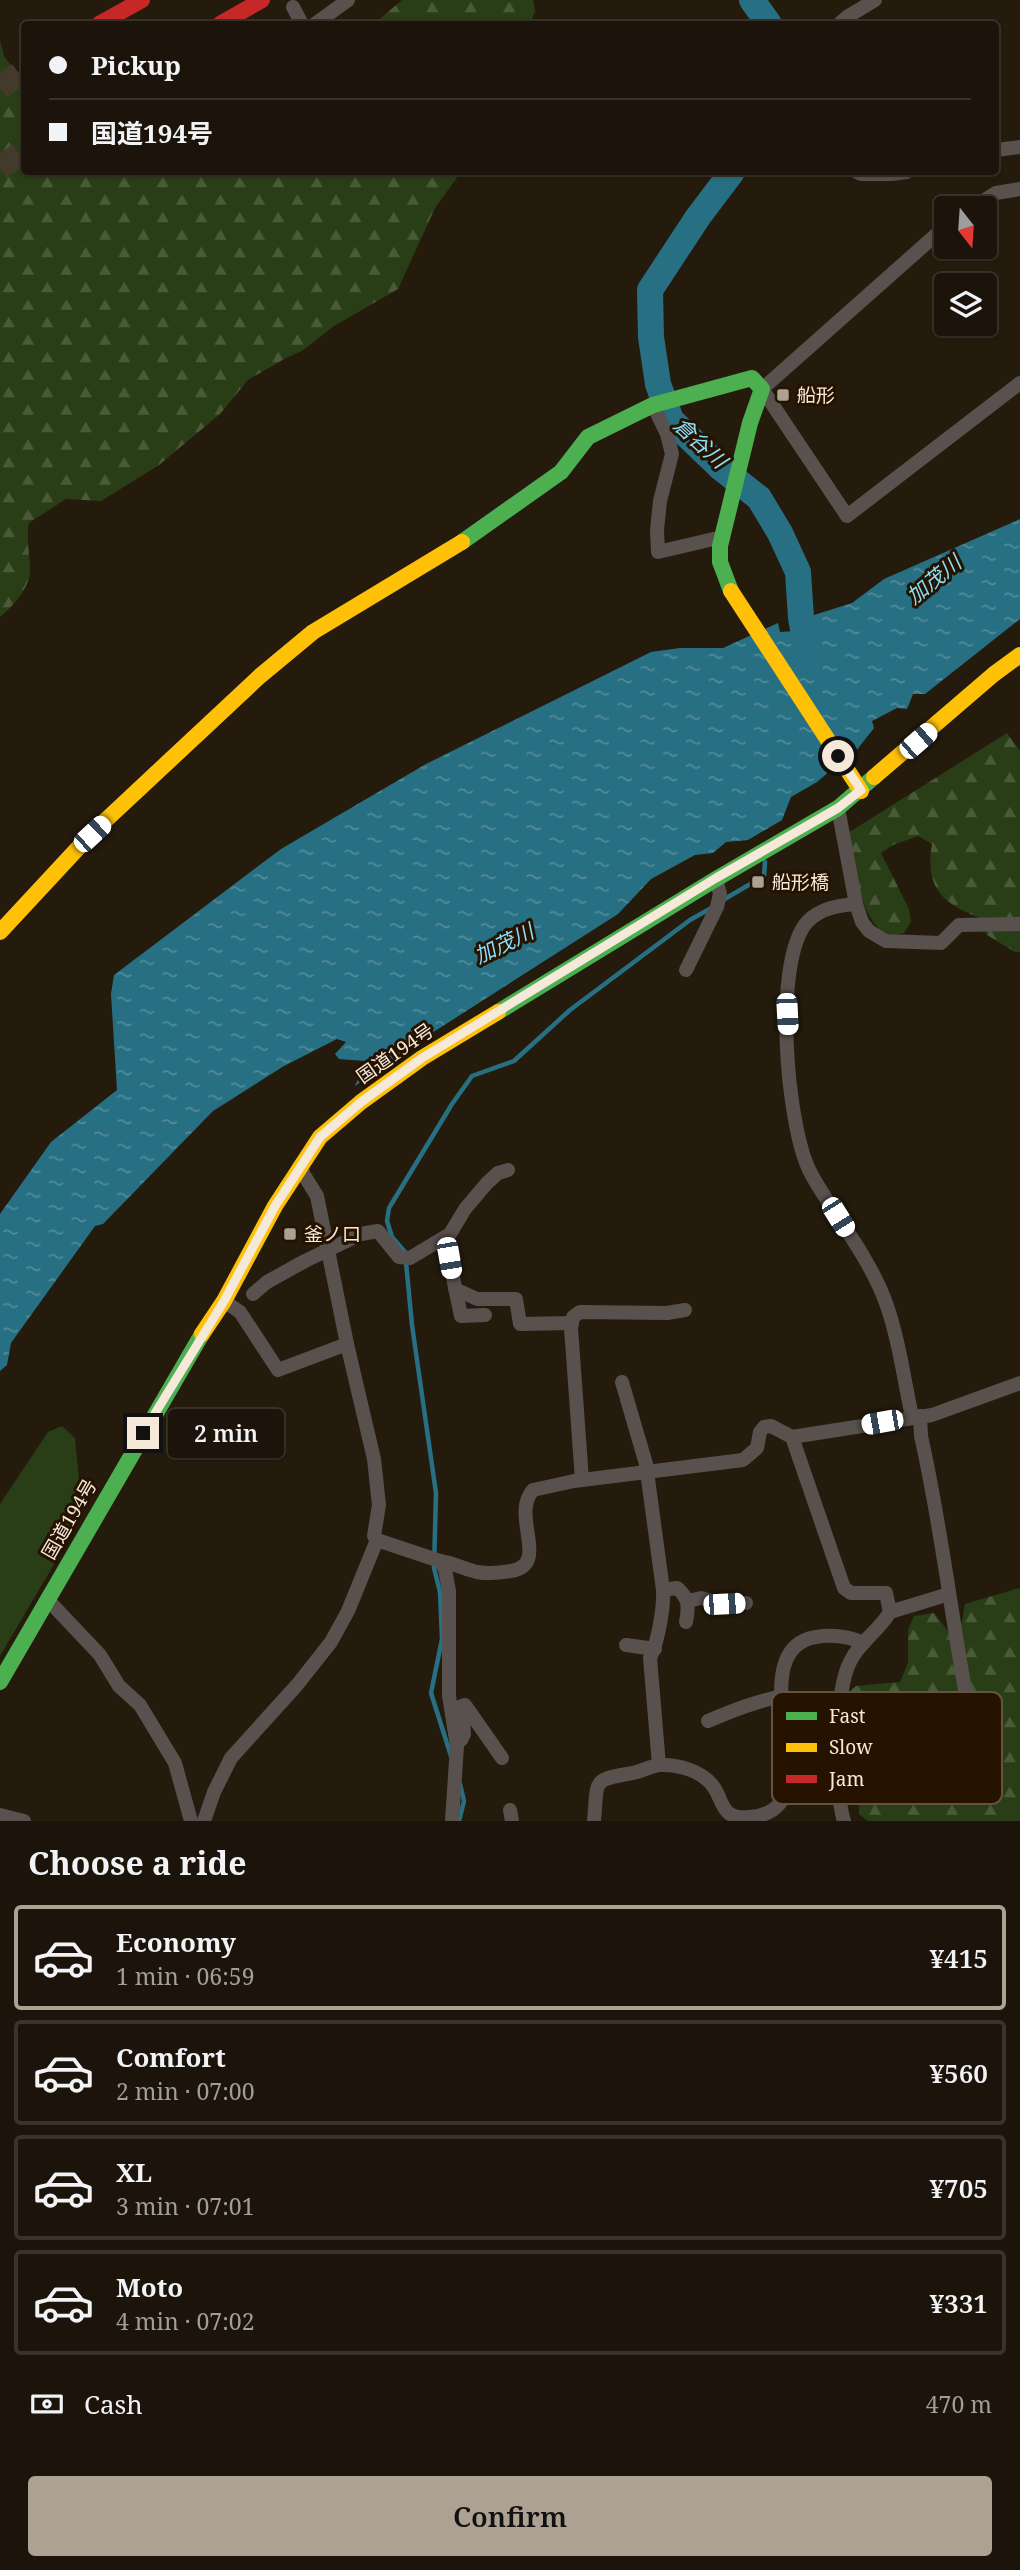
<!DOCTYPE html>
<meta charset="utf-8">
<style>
:root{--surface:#1c140a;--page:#292118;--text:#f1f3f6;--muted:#a09e9c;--line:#3a332b;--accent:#ada192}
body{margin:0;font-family:"Noto Serif","Noto Sans JP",serif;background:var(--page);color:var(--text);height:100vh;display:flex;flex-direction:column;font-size:26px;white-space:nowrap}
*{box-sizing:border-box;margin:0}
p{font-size:23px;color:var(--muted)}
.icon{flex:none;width:38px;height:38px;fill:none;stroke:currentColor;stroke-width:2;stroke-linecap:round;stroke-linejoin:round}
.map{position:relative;height:1821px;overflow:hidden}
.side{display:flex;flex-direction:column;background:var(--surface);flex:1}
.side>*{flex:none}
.top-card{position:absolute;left:21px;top:21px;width:978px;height:154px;border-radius:7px;box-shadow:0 2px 5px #0004,0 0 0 2px var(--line);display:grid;align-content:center;height:154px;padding:0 28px;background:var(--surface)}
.needle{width:46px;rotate:163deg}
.controls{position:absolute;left:934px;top:196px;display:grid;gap:14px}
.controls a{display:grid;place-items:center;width:63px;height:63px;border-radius:7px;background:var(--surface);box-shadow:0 2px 5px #0004,0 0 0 2px var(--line);font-size:35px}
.end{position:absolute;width:32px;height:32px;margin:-16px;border:9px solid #f6e9da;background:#111;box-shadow:0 0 0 4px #111}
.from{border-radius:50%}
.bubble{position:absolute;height:49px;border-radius:7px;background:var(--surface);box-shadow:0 2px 5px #0004,0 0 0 2px var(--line);font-size:23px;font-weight:600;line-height:49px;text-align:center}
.car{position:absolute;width:21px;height:42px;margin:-21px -10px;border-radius:9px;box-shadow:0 0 5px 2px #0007;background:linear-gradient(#fff 24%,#345 0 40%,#fff 0 76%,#345 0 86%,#fff 0)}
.top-card b{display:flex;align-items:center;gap:24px;height:66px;font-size:26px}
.top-card b+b{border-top:2px solid var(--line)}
.top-card i{width:18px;height:18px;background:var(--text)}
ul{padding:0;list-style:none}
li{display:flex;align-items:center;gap:21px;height:105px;margin:0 14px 10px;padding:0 14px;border:4px solid var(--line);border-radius:7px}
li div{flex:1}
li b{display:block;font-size:26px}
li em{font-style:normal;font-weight:600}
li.active{border-color:var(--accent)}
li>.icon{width:63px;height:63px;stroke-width:1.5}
h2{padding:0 28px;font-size:32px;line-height:84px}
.pay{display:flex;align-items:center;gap:18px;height:77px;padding:0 28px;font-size:26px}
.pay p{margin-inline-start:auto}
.button{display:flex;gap:14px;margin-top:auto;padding:14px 28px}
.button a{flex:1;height:80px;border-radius:7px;background:var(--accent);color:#111;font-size:28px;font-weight:600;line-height:80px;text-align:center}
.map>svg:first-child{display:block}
.grass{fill:#293e17}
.forest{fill:url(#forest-firs)}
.water{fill:url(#water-ripples)}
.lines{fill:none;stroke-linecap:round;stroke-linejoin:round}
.stream{stroke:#277083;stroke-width:4.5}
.river{stroke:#277083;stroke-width:26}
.highway-tunnel{stroke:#443a2c;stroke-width:24;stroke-dasharray:24 12;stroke-linecap:butt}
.street{stroke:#58514e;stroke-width:14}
.fast{stroke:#4caf50;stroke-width:16}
.slow{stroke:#ffc107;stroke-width:16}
.jam{stroke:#c62828;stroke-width:16}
.route{stroke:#f6e9da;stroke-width:9}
.poi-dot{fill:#ada192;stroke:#251300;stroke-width:2.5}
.labels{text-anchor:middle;stroke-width:6;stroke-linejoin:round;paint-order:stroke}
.poi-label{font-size:19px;fill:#f6e9da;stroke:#251300;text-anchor:start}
.street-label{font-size:19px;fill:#f6e9da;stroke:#251300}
.water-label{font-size:21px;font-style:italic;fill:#8adffa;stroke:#251300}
.key{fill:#251300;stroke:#645341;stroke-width:2}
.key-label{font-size:19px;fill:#f6e9da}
</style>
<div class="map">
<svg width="1020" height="1821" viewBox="0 0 1020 1821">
<defs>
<pattern id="forest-firs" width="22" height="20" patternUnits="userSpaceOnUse" patternTransform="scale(1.75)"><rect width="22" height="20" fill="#293e17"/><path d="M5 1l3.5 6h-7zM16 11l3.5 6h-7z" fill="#495a38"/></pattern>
<pattern id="water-ripples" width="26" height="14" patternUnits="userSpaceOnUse" patternTransform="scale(1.75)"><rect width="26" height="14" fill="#277083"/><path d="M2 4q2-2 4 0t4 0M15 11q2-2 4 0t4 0" fill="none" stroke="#528b9a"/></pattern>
</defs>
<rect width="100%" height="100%" fill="#251b0d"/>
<polygon class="grass" points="62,1426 75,1438 79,1480 77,1525 0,1656 0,1504 48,1432"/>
<g class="forest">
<polygon points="402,0 533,0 535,11 530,24 374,24"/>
<path d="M0,40L4,56L24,83V172H461L435,208L398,289L334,326L302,351L286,358L248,380L220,414L159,465L101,501L66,499L29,523C26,540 30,555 30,572C29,589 12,607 0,617Z"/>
<path d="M1007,733L1020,751V952H1015L987,935L978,917C940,903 925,885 932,844L918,836L893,845L881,853L909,909L911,922L904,933C898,934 892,935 887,933C859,922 854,860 848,833Z"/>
<polygon points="1020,1588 1020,1821 868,1821 859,1814 859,1797 847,1777 851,1751 849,1692 856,1686 900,1682 908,1663 908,1630 914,1616 934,1613 948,1631 961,1626 965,1604"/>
</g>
<path class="water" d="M1020,519V619L925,694H913L907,709L897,708L872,721L874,728L848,761L831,770L817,782L791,797L782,820L748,840L726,842L713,853L695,855L651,879L618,914L410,1047L355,1086C358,1077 364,1071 365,1061L339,1059L335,1054L346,1042L337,1039L284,1066L213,1111L103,1224L95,1226L11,1343L7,1365L0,1371V1214L51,1142L117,1090L111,994L114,975L281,849L426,764L651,652L680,648H723L778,623L780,632L809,630L811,616L852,603L884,579Z"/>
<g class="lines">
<g class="stream">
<polyline points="723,900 764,876 765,862"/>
<polyline points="451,1756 431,1693 442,1639 440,1592 434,1568 436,1493 412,1325 405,1252 392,1237 387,1221 389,1208 452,1104 472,1076 514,1061 570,1010 690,920 713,907"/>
<polyline points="459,1821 464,1801 460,1784"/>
</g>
<g class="river">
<polyline points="752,0 769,24"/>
<polyline points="732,172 698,217 650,290 651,337 658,384 671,420 721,468 759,498 780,533 798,572 801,618 810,665"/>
</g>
<g class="highway-tunnel">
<polyline points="0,88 24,70"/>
<polyline points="0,168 24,151"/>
</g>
<g class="street">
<polyline points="293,7 302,24"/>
<polyline points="315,24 348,0"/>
<polyline points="839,24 847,17 875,0"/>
<polyline points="996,150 1020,147"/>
<polyline points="857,172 861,174 891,174 907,172"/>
<polyline points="972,208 996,193 1020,189"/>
<polyline points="947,225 762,389 847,516 1020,383"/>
<polyline points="653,405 667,434 672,454 660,501 657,530 658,552 722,537"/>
<polyline points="838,808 856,904 862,922 869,931 886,941 941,943 959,925 1020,924"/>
<path d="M856,904C838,905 815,910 804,926C774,971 787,1116 807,1165C812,1178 821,1190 828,1202C849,1234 873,1267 886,1303C899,1340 904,1379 912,1417"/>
<polyline points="686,970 717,907 720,894 716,879"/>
<polyline points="299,1167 317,1196 347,1344 374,1459 379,1505 374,1536 377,1540 440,1561 445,1569 449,1591 449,1696 457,1746 452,1821"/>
<polyline points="440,1242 449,1258 461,1316 485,1315"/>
<polyline points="455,1289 477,1299 516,1299 520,1324 572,1323"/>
<polyline points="253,1294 267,1282 305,1261 361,1234 378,1231 399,1257 410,1258 450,1234 465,1209 487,1183 498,1173 508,1170"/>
<polyline points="224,1301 240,1312 278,1370 347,1344"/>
<path d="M622,1382L646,1464L663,1590C664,1608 658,1642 650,1658L659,1765"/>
<path d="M920,1416L921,1436C940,1520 950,1606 965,1690"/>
<polyline points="792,1437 844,1588 851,1593 886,1593 890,1612"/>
<polyline points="582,1480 571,1328 573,1317 580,1312 667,1313 685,1310"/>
<path d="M440,1561C453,1563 465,1569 477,1572C488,1574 500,1573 511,1571C551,1564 510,1516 533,1490L574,1481L743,1460L757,1448L760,1432L764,1427L771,1426L792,1437L932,1415L1020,1383"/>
<path d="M663,1590L677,1588C689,1598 689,1607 686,1622"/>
<polyline points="47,1599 100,1655 119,1686 140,1705 175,1763 191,1821"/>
<polyline points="688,1601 701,1598 724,1604 746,1603"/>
<polyline points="626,1645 655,1649"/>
<path d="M708,1721C734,1710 754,1702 782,1696"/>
<polyline points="461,1740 464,1734 462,1706 465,1705 502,1758"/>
<path d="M793,1769C781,1754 783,1737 782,1718C780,1686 777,1643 816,1637C834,1634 848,1636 864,1643"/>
<polyline points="510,1810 512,1821"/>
<polyline points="0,1815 24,1821"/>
<polyline points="204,1821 214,1792 231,1758 297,1685 331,1642 348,1611 377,1540"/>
<path d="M594,1821C598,1779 591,1780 633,1773C642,1771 651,1766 659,1765C678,1764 702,1771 713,1786C724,1801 720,1820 750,1817C796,1814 786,1768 801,1764C812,1761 827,1762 838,1762"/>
<path d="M844,1821C834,1791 835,1689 850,1662C859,1642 879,1631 890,1612L949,1594"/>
</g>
<g class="fast">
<polyline points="462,542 561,472 588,437 653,405 752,378 762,389 750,423 720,546 720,562 731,591"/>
<polyline points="498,1012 716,879 838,808 874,777"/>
<polyline points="0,1682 202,1334"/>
</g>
<g class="slow">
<polyline points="731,591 861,791"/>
<polyline points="874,777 994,674 1020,655"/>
<polyline points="0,932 92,833 260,676 313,632 462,542"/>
<polyline points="202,1334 224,1301 275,1206 320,1137 361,1102 422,1058 498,1012"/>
</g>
<g class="jam">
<polyline points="99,24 142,0"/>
<polyline points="220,24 262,0"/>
</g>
</g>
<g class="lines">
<polyline class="route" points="143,1433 224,1301 275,1206 320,1137 361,1102 422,1058 716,878 838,808 861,790 838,756"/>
</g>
<g class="poi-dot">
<rect x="776" y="388" width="14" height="14" rx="3.5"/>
<rect x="751" y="875" width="14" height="14" rx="3.5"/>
<rect x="283" y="1227" width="14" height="14" rx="3.5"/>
</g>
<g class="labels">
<g class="poi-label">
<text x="797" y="402">船形</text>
<text x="772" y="889">船形橋</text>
<text x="304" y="1241">釜ノ口</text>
</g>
<g class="street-label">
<text transform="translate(395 1053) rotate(-35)" y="7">国道194号</text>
<text transform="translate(69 1519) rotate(-60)" y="7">国道194号</text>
</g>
<g class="water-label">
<text transform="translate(700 443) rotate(43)" y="7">倉谷川</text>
<text transform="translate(934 580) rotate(-39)" y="7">加茂川</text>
<text transform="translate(504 944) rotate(-26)" y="7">加茂川</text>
</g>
</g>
<rect x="772" y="1692" width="230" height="112" rx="10" class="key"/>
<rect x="786" y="1712" width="31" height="8" fill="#4caf50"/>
<rect x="786" y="1743" width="31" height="9" fill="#ffc107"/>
<rect x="786" y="1775" width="31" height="8" fill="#c62828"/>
<g class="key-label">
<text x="829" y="1723">Fast</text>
<text x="829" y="1754">Slow</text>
<text x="829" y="1786">Jam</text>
</g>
</svg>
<div class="controls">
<a><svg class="needle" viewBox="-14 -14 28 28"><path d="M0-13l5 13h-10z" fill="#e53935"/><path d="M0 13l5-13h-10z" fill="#a09e9c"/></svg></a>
<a><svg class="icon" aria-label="layers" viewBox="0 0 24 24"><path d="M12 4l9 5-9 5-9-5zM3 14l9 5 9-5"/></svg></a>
</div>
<i class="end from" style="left:838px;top:756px"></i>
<i class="end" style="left:143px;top:1433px"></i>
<div class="bubble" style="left:168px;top:1409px;width:116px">2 min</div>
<i class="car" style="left:918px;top:741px;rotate:49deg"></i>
<i class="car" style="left:92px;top:834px;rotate:47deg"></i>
<i class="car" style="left:787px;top:1014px;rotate:177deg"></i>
<i class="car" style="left:838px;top:1217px;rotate:148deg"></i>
<i class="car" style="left:449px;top:1258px;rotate:170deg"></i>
<i class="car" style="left:882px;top:1422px;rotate:260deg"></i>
<i class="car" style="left:724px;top:1604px;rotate:87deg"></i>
<div class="top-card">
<b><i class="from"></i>Pickup</b>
<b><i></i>国道194号</b>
</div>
</div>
<section class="side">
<h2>Choose a ride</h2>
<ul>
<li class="active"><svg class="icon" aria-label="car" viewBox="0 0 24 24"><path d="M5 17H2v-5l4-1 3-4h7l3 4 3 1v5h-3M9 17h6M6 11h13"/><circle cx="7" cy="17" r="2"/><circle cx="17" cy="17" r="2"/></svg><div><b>Economy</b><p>1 min · 06:59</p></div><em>¥415</em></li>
<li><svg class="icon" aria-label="car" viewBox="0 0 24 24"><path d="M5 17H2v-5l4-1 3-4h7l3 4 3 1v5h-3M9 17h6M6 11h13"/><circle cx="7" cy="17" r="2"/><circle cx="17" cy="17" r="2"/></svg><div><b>Comfort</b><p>2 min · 07:00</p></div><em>¥560</em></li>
<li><svg class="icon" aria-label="car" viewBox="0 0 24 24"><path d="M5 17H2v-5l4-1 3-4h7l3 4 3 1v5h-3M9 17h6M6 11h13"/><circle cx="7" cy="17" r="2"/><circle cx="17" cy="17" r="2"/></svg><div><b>XL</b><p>3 min · 07:01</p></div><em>¥705</em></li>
<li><svg class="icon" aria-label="car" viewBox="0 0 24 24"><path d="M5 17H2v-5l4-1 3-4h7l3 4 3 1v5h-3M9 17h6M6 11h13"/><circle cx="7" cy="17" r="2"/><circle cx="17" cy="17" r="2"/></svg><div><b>Moto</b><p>4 min · 07:02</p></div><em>¥331</em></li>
</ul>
<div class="pay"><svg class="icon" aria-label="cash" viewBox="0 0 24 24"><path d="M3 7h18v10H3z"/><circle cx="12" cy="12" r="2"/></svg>Cash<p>470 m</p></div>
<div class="button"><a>Confirm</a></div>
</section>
